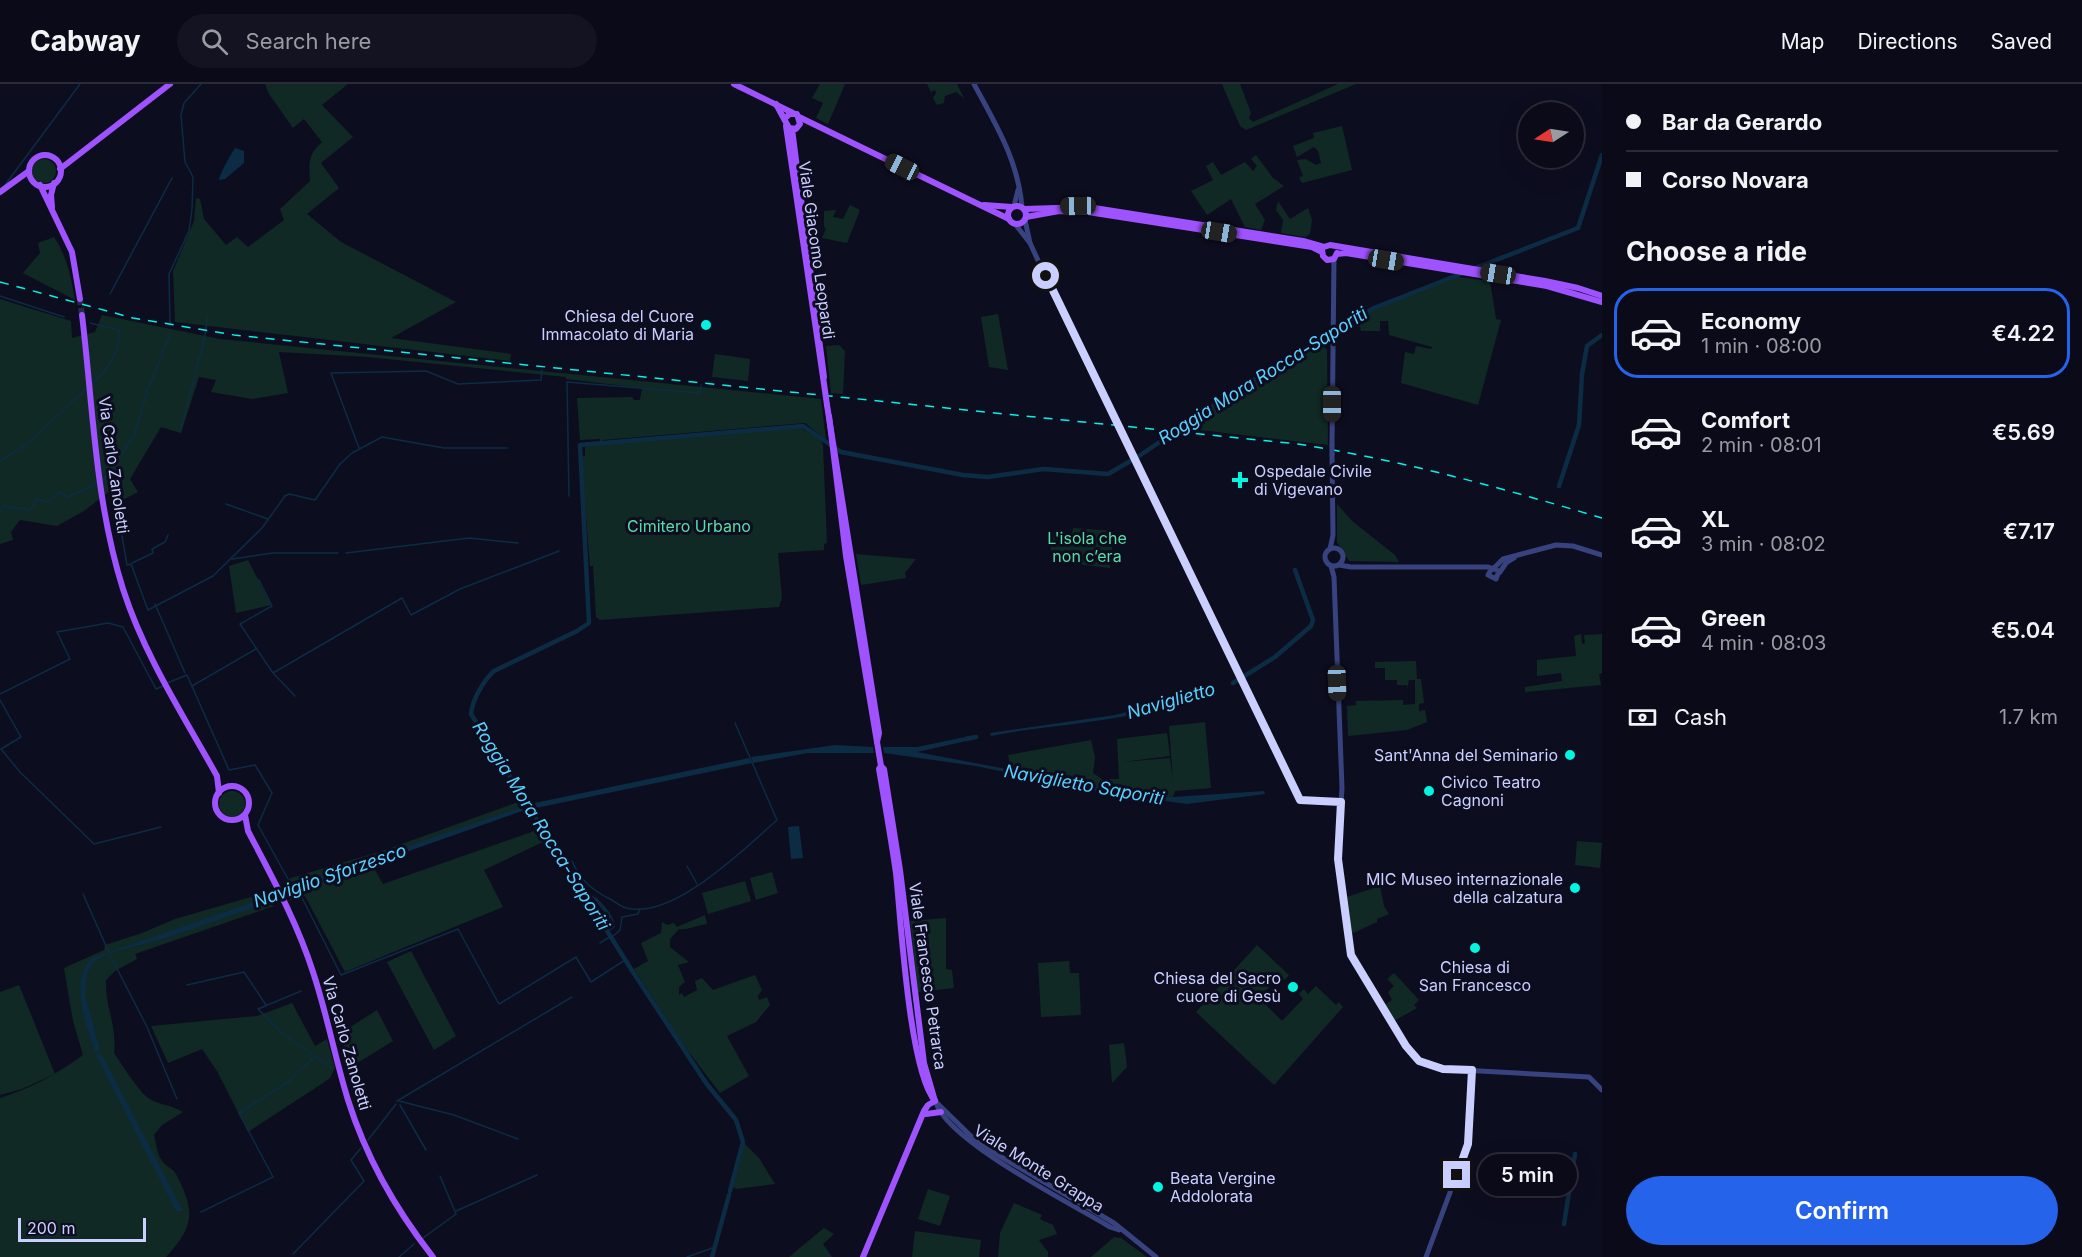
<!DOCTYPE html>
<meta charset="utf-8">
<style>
:root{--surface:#0a0a18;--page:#131321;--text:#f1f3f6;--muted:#999aa2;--line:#2a2b37;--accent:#2563eb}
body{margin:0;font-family:Inter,sans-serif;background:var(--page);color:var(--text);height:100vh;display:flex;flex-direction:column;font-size:22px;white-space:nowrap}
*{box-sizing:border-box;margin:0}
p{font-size:20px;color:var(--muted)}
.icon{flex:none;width:33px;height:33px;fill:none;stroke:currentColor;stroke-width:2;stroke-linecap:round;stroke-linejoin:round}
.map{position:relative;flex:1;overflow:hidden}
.panel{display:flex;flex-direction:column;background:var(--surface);width:480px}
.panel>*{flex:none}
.guide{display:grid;align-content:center;height:132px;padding:0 24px;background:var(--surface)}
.needle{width:39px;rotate:258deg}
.controls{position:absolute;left:1518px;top:18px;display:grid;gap:12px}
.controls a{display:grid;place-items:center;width:66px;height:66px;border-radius:50%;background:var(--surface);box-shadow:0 6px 24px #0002,0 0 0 2px var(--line);font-size:30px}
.scale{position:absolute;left:18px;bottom:15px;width:128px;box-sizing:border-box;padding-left:6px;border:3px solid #cbcfff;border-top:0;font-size:16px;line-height:21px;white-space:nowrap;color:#cbcfff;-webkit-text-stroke:4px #0d0d20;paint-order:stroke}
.end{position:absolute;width:27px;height:27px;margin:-14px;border:8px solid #cbcfff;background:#111;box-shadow:0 0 0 3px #111}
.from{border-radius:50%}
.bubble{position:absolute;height:42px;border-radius:21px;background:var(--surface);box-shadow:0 6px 24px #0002,0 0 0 2px var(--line);font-size:20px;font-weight:600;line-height:42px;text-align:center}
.car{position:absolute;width:18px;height:36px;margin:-18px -9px;border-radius:8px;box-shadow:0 0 4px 2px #0007;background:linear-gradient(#222 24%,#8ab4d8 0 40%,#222 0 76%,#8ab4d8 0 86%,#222 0)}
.guide b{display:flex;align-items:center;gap:21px;height:57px;font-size:22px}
.guide b+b{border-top:2px solid var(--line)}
.guide i{width:15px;height:15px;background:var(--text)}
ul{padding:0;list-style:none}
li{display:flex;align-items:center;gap:18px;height:90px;margin:0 12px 9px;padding:0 12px;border:3px solid transparent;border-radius:24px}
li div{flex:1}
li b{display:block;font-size:22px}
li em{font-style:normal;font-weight:600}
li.selected{border-color:var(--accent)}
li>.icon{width:54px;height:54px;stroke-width:1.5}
h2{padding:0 24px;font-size:27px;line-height:72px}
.pay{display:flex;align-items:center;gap:15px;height:66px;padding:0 24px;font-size:22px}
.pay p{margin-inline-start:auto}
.cta{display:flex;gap:12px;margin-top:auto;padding:12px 24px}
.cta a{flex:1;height:69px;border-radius:36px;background:var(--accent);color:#fff;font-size:24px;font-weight:600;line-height:69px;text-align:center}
header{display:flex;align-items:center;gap:36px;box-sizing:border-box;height:84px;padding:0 30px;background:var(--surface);border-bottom:2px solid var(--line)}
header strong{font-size:28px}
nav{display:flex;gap:33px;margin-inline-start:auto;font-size:21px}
.search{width:420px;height:54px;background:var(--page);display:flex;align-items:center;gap:15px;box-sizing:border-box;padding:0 21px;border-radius:33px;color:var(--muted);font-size:22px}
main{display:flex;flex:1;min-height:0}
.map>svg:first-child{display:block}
.green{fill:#102924}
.water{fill:#0c2c44}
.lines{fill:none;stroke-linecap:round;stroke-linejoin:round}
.stream{stroke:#0c2c44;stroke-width:1.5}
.canal{stroke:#0c2c44;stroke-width:4.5}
.major-tunnel{stroke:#2a2a41;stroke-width:6;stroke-dasharray:6 3;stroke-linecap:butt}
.minor{stroke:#38427e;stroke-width:5}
.major{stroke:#9e53fe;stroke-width:6}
.rail{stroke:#02f5e0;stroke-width:1.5;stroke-dasharray:9 8;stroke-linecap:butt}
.minor-bridge{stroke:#38427e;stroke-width:5}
.major-bridge{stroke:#9e53fe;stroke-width:6}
.route{stroke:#cbcfff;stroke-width:8}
.poi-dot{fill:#02f5e0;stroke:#0d0d20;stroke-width:2}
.labels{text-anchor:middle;stroke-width:6;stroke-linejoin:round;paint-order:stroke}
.street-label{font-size:16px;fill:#cbcfff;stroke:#0d0d20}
.poi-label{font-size:16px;fill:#cbcfff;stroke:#0d0d20;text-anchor:end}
.park-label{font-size:16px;fill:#58dea4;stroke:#0d0d20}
.water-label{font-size:18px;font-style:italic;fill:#5ad0fe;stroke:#0d0d20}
</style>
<header>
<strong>Cabway</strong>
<div class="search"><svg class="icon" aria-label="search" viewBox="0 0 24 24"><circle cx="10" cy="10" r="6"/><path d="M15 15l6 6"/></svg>Search here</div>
<nav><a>Map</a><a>Directions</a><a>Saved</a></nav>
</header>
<main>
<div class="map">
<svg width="1602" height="1173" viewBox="0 0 1602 1173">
<rect width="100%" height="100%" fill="#0d0d20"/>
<g class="green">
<path d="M265,0H348L322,21L353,53L321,79L339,104L307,130L341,158L456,218L391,254L511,270L510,277L175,238L173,187L194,137L196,114L200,115L204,135L226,161L237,153L248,163L284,136L280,125L310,97C309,78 308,71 322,58L304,35L293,44L269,10Z"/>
<polygon points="820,0 845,0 828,40 816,34 823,19 812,14"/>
<polygon points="927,0 957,0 964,14 956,8 945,12 944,19 937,21 933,14 936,9 935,6 931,8"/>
<polygon points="1222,0 1240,0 1251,29 1249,34 1253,38 1338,0 1356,0 1246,46 1240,42"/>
<polygon points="1342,42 1352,86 1302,99 1299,93 1303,92 1297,76 1306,75 1316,81 1321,79 1318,67 1314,63 1297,73 1293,62 1314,54 1313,49"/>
<polygon points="1256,71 1273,94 1284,102 1255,120 1265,136 1261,146 1245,143 1231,115 1207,131 1191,107 1213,96 1206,82 1213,78 1221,91 1245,78 1253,87 1257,82 1251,75"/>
<circle cx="44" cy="87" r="12"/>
<polygon points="1278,117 1290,135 1308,124 1312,136 1310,150 1305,153 1281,149 1283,136 1276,126"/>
<polygon points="850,121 860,126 847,159 822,154 826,145 824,142 824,127 836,126 833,133 843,135"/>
<path d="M54,153C67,173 71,193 75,216L23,189L40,169L38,159Z"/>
<polygon points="1457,193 1490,197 1496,235 1501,236 1478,321 1401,299 1405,268 1414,270 1416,262 1431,265 1432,263 1389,251 1388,237 1380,237 1380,247 1361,247 1360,243 1347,243 1373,226"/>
<polygon points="0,215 71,237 72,254 95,248 102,231 220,255 821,315 826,356 805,339 603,356 604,359 801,344 820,355 823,361 827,459 824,460 824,466 778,469 782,514 779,523 600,536 596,533 593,482 590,482 581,373 585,372 585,361 600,360 600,355 580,356 577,314 632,313 634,316 640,316 642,304 566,295 566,293 367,273 279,268 288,309 252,315 211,308 216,296 199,293 181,349 161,343 130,395 138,408 119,418 111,406 84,427 57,442 20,436 11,448 13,456 0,460"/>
<polygon points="998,230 1008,286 989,283 981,233"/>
<polygon points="1321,260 1327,266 1328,361 1183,344 1234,310"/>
<polygon points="839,261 845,267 843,310 831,309 826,262"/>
<polygon points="715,270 750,275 748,297 712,293"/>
<polygon points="1337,420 1352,437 1395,471 1399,478 1349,477 1337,458"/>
<polygon points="1073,444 1114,447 1110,484 1052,477 1050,456 1052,450 1072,452"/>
<polygon points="856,470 916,475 905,489 906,494 861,501"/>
<polygon points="248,476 271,521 236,529 229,482"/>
<polygon points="1581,550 1582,560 1585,559 1584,551 1602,550 1602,589 1599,590 1601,601 1525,608 1525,603 1562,597 1561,589 1537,592 1537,576 1576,572 1574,552"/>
<polygon points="1416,577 1417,595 1421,595 1424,619 1419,620 1419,627 1425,626 1427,638 1407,646 1348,652 1347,622 1356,621 1356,617 1403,616 1403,621 1415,620 1415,596 1409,596 1407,605 1407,601 1397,601 1397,596 1385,596 1385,584 1375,584 1375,578"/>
<polygon points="1205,638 1211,704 1175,707 1173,713 1111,705 1011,686 1008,671 1091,656 1095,673 1093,689 1102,695 1119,695 1117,655 1167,649 1170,672 1122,678 1170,674 1173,696 1169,642"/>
<circle cx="232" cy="720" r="13"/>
<polygon points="518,718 523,722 370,777 383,800 537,746 545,757 484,786 503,823 345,888 305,812 290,816 284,802 291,794 385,766"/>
<polygon points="1577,757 1602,759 1600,784 1575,781"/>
<polygon points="772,788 778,809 756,816 750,794"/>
<polygon points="745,797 751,817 708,830 702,809"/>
<polygon points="1380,802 1384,822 1389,830 1377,835 1377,838 1351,850 1347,813"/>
<path d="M268,808L274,822L135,870L137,875L115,887L106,896C105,924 117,940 114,969C124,983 135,1003 148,1014C156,1020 172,1021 183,1028L162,1041L154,1051C156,1059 157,1071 163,1078C166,1082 173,1085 176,1090C195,1127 195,1142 166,1173H0V1014C32,1004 57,990 83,971L73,937L64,884L104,866L105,861L142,849L175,835Z"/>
<path d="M705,831L707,840C697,841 689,846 679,845L670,855V863L689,878L678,881L685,898L679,903V911L682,909L684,913L697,906L695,897L702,894L713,906L755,891L762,906L758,912L759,916L767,913L770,921L756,938L727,952L749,992L720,1009L681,958L634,885L648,877L641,859L661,849L662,838L667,841L674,839L677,843Z"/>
<polygon points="946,834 946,885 952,886 954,904 918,908 910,837"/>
<polygon points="1257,861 1289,891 1285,896 1279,892 1259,914 1282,937 1303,915 1299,910 1304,905 1308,910 1316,902 1336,921 1339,918 1343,923 1274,1001 1196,928"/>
<polygon points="411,867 456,952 434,966 387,878"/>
<polygon points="1069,877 1070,889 1079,889 1081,931 1041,933 1038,879"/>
<polygon points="1394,889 1419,916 1414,921 1417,924 1394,937 1385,921 1392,916 1388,908 1394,902 1387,895"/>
<polygon points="19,901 55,990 22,1005 0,1011 0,908"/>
<polygon points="292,919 315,962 327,955 335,984 330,994 323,999 248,1048 217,987 202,965 168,979 151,942 257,932"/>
<polygon points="377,926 393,957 349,984 341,949"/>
<polygon points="1124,959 1127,983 1112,999 1109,961"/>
<polygon points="744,1059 759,1074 775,1100 736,1105 733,1103"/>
<polygon points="928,1105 950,1112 940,1142 918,1135"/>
<polygon points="1014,1119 1042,1131 1040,1135 1053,1141 1057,1150 1039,1156 1048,1168 1048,1173 998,1173 1000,1149"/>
<polygon points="824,1144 834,1150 823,1160 832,1173 789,1173"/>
<polygon points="915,1147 981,1156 979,1173 912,1173"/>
<polygon points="1114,1153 1121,1154 1147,1173 1091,1173"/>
</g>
<g class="water">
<path d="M235,64L244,67V79L225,95L219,96C219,91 231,70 235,64Z"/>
<path d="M1154,621L1155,625C1102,640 1046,641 991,652L990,649L1115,631Z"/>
<polygon points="970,652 971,656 917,668 1111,705 1173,713 1264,707 1265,710 1187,720 1107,709 976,682 884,669 883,663 917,663"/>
<polygon points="835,661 873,663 874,669 808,669 753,679 751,673"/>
<polygon points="749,674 752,679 536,724 532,724 530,720"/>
<polygon points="526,721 528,725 299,806 297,801"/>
<polygon points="799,742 803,774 791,775 788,743"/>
<path d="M271,812L273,817L166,854L109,869L94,877L87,889L85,911L100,966L95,968C87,941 68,898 92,874Z"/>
<polygon points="101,969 183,1127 176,1127 96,971"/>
</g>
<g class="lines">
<g class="stream">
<polyline points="5,101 80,0"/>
<polyline points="110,210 172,94"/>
<polyline points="0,212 64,233"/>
<path d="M90,239L119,246C121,267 107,286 92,300"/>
<polyline points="170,239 169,190 189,147 192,125 193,93 185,78 181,31 184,19 201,0"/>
<polyline points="180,348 203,261 208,233"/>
<polyline points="359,364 331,289 426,287 458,300 541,296 542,286"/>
<polyline points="0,377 26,361 86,305"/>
<polyline points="103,397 134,352 148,305 171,248"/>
<polyline points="569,412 567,298 700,309 701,301"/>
<polyline points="226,420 268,435"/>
<polyline points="0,428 4,422 30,426 37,415 48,418 59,408 67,413 98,399"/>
<polyline points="118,429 127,481 131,480 148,526 213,492 262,444 285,412 289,410 315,416 340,380 352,369 382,353 444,364 507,364"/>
<polyline points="346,469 469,454 518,459"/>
<polyline points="232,475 273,469 338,469"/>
<polyline points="132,479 153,469 152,465 165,458 168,451"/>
<polyline points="259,496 272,522 240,540 273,589 402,514 411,531 460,505 559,467"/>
<polyline points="155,520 185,589"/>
<polyline points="274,590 295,612"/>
<polyline points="167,599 187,591 229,686 255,681 272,709 258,741 288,795 295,800 341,891 458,845 499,920 576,873 591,898 625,876"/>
<polyline points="192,602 256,565"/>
<polyline points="0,610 70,575 57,548 108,539 123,543 156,605 163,602"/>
<polyline points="0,616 21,653 1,665 20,688 94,760 161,743"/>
<path d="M572,777C580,796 592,806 610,815C615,818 620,822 626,824C673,836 744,765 777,736L735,639"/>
<polyline points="687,782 697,800"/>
<path d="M584,809C596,811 614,831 614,843L608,847"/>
<polyline points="83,810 110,871 147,943 177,1015"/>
<polyline points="596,814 611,833"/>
<polyline points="595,815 610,834"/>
<polyline points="612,853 620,846 622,833 638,830 640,825"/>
<polyline points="600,859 611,852"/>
<polyline points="187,901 244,888 266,921"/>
<polyline points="301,907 258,925 283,950 332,984"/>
<polyline points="397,1017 572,913"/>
<polyline points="399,1017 454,1031 518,1055"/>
<polyline points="400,1021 426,1066"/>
<polyline points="368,1056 396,1020"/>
<polyline points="456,1127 537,1091"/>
<polyline points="201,1128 273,1093 239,1029 288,998 313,974"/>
<polyline points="423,1154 456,1130 440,1092"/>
<polyline points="293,1170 364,1097 351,1076 361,1064"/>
<polyline points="399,1173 414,1160"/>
<polyline points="687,1173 715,1163"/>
</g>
<g class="canal">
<polyline points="1473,185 1578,144 1602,71"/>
<polyline points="1559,402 1579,341 1582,290 1587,262 1602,251"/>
<polyline points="1233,599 1275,573 1311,542 1313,536 1295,486"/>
<polyline points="966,655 976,653"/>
<path d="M730,1107L743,1058L736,1036L706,999L631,885L471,630C472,616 484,596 494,587L577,547L589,539L580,361L803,342L841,368L963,391L988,393L1043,385L1108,390L1139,372L1235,307L1374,224L1463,189"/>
<polyline points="1564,1140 1575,1070"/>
<polyline points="712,1173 729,1111"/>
</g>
<polyline class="major-tunnel" points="80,215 82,231"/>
<g class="minor">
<path d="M974,0C996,41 1018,76 1022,123"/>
<polyline points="1014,122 1018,106"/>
<polyline points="1025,136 1030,159 1061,226 1300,716 1341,718"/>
<polyline points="1015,140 1030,159"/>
<polyline points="1332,361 1334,175"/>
<circle cx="1334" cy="473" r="9"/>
<polyline points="1330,465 1333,451 1332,370"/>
<polyline points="1339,481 1351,483 1488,483 1499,487 1496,495 1488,491 1492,484"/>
<polyline points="1331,482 1334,493 1342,704 1338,766 1351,871 1406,962 1419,977 1443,985 1589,993 1602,1006"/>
<polyline points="1495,483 1503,475 1556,461 1573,462 1602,471"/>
<polyline points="1500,488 1506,479 1514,474"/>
<polyline points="935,1017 979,1060 1114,1139 1156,1173"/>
<path d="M936,1019C949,1058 1072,1120 1110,1143L1119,1146"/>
<polyline points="1426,1173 1468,1060 1472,986"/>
</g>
<g class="major">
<polyline points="734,0 793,29"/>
<polyline points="776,20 789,44 796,45 800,40 797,30 790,30 785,34"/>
<polyline points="799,33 1009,135"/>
<polyline points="786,42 823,293"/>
<polyline points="792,45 824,293"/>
<circle cx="45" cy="87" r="16"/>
<polyline points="60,85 170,0"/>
<polyline points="40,101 72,168 80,215"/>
<polyline points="0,108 29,87"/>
<polyline points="984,121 1012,123"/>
<circle cx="1017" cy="131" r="9"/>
<polyline points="52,123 51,111 54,99"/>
<polyline points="1024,125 1088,123 1303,157 1324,163 1330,161 1545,197 1578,204 1602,212"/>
<polyline points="1026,133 1059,127 1088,128 1312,163 1322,168"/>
<polyline points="1322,166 1323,172 1327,176 1334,175 1337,169"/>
<polyline points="1337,170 1346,169 1547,202 1602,218"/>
<path d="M82,231C93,322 95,417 123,505C144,571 183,631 217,692L219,709"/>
<polyline points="827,321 879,649 877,658"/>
<path d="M829,332L846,472L881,682L879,685C885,720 891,754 896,789C901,836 909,987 935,1017"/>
<polyline points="881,682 884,685 900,786 924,979 935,1017"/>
<circle cx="232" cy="719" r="17"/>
<path d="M245,731L248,747C272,793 297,838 313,888C327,930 335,974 348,1016C366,1073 396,1126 433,1173"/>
<polyline points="926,1030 941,1028"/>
<polyline points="863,1173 924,1027 928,1021 935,1017"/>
</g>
<path class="rail" d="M0,198L133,234L234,251L1298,360C1405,377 1498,403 1602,434"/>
<polyline class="minor-bridge" points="1332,361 1332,370"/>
<polyline class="major-bridge" points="823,293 827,321"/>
</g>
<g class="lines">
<polyline class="route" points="1046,192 1300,716 1341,718 1338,775 1351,871 1406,962 1419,977 1443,985 1472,986 1468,1060 1457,1091"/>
</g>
<g class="poi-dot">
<circle cx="706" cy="241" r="6"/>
<path d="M1237 387h6v6h6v6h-6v6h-6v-6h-6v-6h6z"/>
<circle cx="1570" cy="671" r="6"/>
<circle cx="1429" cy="707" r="6"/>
<circle cx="1575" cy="804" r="6"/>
<circle cx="1475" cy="864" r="6"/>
<circle cx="1293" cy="903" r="6"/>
<circle cx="1158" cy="1103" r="6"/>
</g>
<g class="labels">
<g class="street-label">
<text transform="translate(817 166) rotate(82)" y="6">Viale Giacomo Leopardi</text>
<text transform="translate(114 381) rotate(82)" y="6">Via Carlo Zanoletti</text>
<text transform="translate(928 892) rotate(82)" y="6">Viale Francesco Petrarca</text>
<text transform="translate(347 959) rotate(74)" y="6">Via Carlo Zanoletti</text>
<text transform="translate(1039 1084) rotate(32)" y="6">Viale Monte Grappa</text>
</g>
<g class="poi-label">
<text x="694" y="238">Chiesa del Cuore<tspan x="694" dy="18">Immacolato di Maria</tspan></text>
<text x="1254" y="393" text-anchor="start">Ospedale Civile<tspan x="1254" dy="18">di Vigevano</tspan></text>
<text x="1558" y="677">Sant'Anna del Seminario</text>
<text x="1441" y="704" text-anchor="start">Civico Teatro<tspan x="1441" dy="18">Cagnoni</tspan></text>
<text x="1563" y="801">MIC Museo internazionale<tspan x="1563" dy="18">della calzatura</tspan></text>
<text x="1475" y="889" text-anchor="middle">Chiesa di<tspan x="1475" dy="18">San Francesco</tspan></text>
<text x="1281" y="900">Chiesa del Sacro<tspan x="1281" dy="18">cuore di Gesù</tspan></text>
<text x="1170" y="1100" text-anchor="start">Beata Vergine<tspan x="1170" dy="18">Addolorata</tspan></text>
</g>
<g class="park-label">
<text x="689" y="448">Cimitero Urbano</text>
<text x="1087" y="460">L'isola che<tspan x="1087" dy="18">non c’era</tspan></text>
</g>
<g class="water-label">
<text transform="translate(1263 292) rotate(-32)" y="6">Roggia Mora Rocca-Saporiti</text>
<text transform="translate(1171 617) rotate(-16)" y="6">Naviglietto</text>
<text transform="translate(1084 701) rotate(10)" y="6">Naviglietto Saporiti</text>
<text transform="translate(541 742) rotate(58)" y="6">Roggia Mora Rocca-Saporiti</text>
<text transform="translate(330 792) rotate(-19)" y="6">Naviglio Sforzesco</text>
</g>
</g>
</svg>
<div class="controls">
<a><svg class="needle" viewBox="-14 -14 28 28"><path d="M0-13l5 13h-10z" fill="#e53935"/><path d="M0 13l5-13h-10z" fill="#999aa2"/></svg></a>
</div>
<div class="scale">200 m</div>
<i class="end from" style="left:1046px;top:192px"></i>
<i class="end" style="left:1457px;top:1091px"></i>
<div class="bubble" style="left:1478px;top:1070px;width:99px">5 min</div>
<i class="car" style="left:902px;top:83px;rotate:297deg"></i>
<i class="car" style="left:1078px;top:122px;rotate:269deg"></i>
<i class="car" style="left:1219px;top:148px;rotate:99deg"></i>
<i class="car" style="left:1386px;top:176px;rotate:100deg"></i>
<i class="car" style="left:1498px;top:190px;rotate:279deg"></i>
<i class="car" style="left:1332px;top:320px;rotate:180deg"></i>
<i class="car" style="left:1337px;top:599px;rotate:178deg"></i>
</div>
<section class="panel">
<div class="guide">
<b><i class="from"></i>Bar da Gerardo</b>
<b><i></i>Corso Novara</b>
</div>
<h2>Choose a ride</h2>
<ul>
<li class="selected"><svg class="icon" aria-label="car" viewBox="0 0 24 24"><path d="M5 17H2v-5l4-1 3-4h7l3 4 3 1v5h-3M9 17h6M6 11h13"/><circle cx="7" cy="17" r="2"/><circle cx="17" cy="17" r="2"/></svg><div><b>Economy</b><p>1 min · 08:00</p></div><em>€4.22</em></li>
<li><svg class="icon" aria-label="car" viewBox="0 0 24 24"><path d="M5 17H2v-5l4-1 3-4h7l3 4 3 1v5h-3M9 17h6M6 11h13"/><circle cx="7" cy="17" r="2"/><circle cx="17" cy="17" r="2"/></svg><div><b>Comfort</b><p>2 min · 08:01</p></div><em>€5.69</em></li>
<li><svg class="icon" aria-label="car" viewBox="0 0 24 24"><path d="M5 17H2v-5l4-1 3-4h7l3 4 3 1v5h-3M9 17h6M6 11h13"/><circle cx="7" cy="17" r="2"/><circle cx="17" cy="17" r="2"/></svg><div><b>XL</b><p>3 min · 08:02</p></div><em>€7.17</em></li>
<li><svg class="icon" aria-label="car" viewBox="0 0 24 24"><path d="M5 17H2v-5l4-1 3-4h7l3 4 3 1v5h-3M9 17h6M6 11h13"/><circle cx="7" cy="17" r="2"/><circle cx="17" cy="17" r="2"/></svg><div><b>Green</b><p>4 min · 08:03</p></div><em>€5.04</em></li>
</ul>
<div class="pay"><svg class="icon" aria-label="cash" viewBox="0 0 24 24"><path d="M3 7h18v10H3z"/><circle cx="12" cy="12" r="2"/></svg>Cash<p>1.7 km</p></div>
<div class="cta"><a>Confirm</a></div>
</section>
</main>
